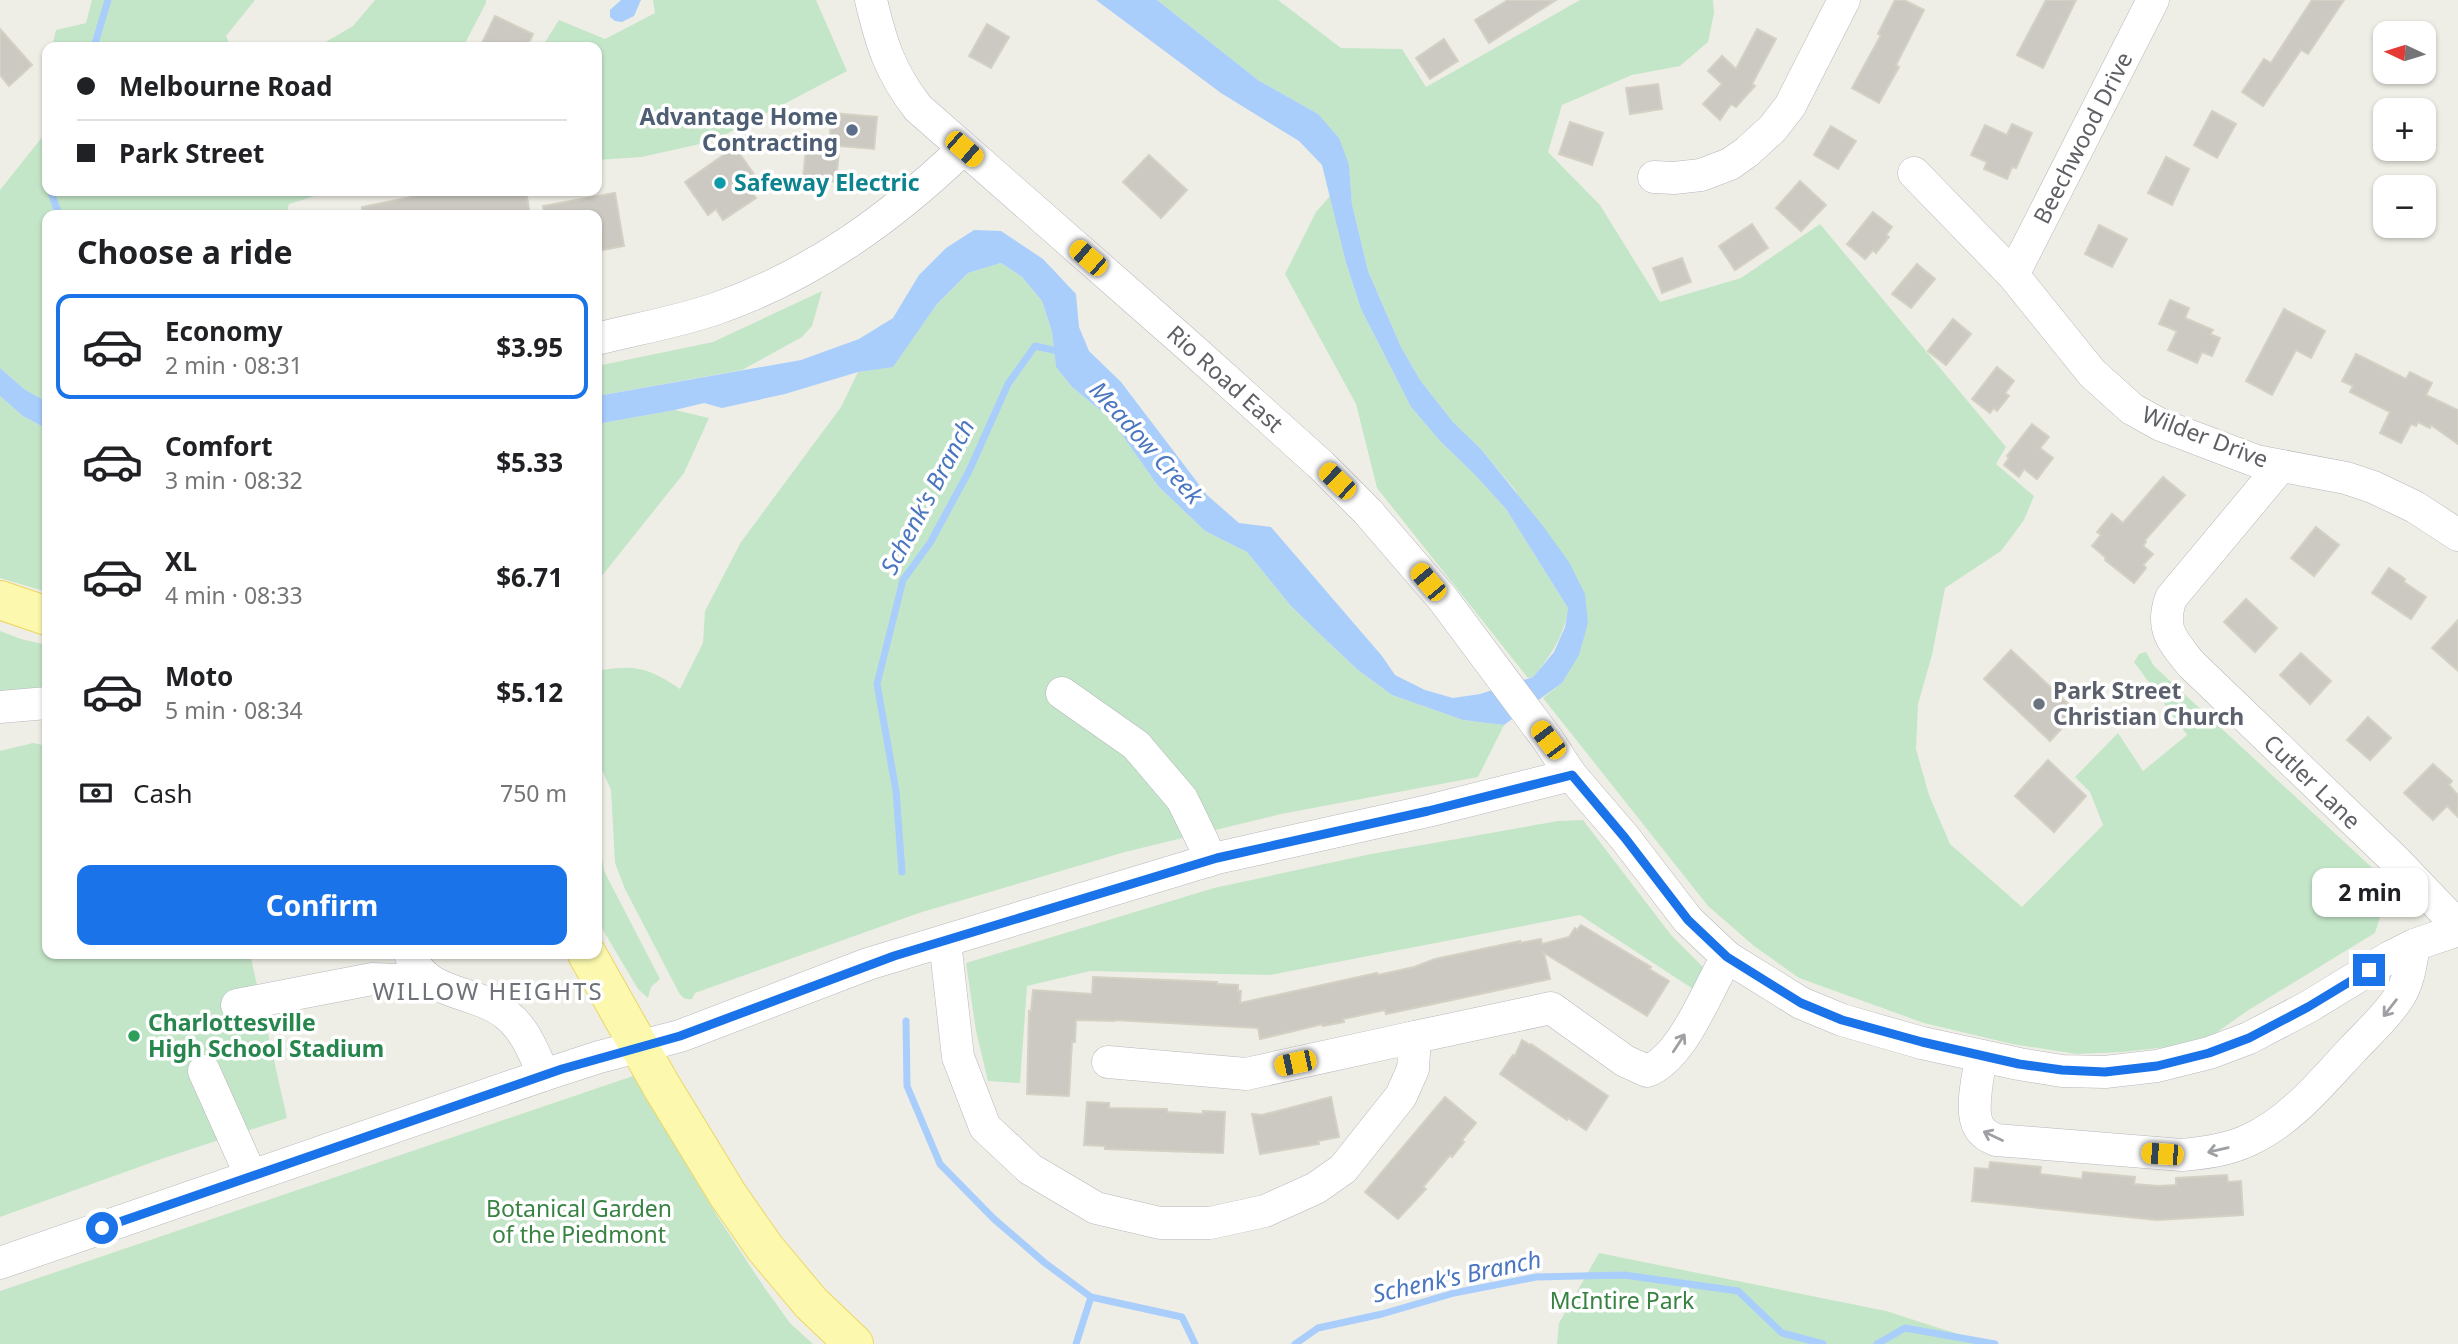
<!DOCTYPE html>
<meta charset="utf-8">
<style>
:root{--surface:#fff;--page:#f6f6f6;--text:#202124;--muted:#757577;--line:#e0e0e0;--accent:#1a73e8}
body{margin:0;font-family:"Noto Sans",sans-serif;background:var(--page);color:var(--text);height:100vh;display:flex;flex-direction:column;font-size:26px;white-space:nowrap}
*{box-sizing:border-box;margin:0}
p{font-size:23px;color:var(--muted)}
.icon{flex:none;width:38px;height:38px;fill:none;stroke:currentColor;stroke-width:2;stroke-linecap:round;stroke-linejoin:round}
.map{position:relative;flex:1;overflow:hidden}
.details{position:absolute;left:42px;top:210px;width:560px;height:749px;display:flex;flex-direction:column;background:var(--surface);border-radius:14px;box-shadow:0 2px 5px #0004}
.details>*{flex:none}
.hud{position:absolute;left:42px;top:42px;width:560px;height:154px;border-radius:14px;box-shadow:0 2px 5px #0004;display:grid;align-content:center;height:154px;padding:0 35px;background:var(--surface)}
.needle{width:46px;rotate:274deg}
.tools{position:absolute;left:2373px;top:21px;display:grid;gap:14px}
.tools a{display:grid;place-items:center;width:63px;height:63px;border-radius:14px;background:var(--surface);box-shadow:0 2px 5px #0004;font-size:35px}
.end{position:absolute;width:32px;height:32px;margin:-16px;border:9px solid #1a73e8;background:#fff;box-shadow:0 0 0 4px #fff}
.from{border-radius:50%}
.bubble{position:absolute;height:49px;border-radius:14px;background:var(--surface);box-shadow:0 2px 5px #0004;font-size:23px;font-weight:700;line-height:49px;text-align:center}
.car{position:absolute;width:21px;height:42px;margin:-21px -10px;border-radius:9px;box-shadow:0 0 5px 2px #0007;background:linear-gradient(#f5c518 24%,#345 0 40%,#f5c518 0 76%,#345 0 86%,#f5c518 0)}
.hud b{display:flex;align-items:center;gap:24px;height:66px;font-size:26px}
.hud b+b{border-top:2px solid var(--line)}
.hud i{width:18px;height:18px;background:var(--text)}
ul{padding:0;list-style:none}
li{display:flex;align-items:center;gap:21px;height:105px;margin:0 14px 10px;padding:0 21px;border:4px solid transparent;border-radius:14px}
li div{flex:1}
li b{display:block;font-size:26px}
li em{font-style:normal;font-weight:700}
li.current{border-color:var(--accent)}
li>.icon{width:63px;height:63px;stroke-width:1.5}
h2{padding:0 35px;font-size:32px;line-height:84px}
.pay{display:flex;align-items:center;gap:18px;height:77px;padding:0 35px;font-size:26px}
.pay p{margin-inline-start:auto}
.button{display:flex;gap:14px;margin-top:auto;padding:14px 35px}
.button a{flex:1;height:80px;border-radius:14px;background:var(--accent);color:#fff;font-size:28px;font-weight:700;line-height:80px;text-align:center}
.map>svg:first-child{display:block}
.green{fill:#c4e6c8}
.water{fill:#a9cefc}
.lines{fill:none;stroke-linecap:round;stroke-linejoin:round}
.stream{stroke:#a9cefc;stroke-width:7}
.building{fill:#cbc9c2;stroke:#d4d1c4;stroke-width:2}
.minor-casing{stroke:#b6b7bc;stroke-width:33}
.major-casing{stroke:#edd662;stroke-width:40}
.minor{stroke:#fff;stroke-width:32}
.major{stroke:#fcf9ae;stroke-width:38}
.oneway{stroke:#9ea0a3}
.route{stroke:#1a73e8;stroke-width:9}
.service-dot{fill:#5c6f8a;stroke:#fff;stroke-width:2.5}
.culture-dot{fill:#0f9aa8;stroke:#fff;stroke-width:2.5}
.worship-dot{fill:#6b7280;stroke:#fff;stroke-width:2.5}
.leisure-dot{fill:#2e9e5b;stroke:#fff;stroke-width:2.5}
.labels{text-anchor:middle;stroke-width:7;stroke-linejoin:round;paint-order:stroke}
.service-label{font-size:23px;font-weight:bold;fill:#4e5e75;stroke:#fff;text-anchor:end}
.street-label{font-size:23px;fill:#5e6066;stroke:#fff}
.culture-label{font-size:23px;font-weight:bold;fill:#0d838f;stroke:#fff;text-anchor:start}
.worship-label{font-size:23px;font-weight:bold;fill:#5b616d;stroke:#fff;text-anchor:start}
.leisure-label{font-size:23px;font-weight:bold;fill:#27864d;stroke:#fff;text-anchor:start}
.park-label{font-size:23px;fill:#388344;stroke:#fff}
.water-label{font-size:24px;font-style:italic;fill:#4b76c0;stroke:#fff}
.neighbourhood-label{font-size:24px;letter-spacing:2px;fill:#6f7278;stroke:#fff}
</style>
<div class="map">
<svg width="2458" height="1344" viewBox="0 0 2458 1344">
<rect width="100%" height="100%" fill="#efeee6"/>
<g class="green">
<polygon points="92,0 255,0 226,36 231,47 52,47 56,30 86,23"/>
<polygon points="375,0 486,0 486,3 463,47 317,47 353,26"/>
<polygon points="653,0 816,0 847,71 713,141 642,157 597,160 597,47 542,47 559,20 605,39 655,13"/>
<polygon points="1157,0 1278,0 1341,48 1402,49 1426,87 1580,0 1713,0 1714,13 1708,42 1680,66 1632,75 1562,105 1548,152 1600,205 1660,302 1741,278 1820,224 2006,447 1996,464 2034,496 2024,520 2001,551 1945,588 1932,655 1918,704 1916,749 1929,795 1950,844 2022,907 2103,825 2090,792 2075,777 2118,733 2143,771 2187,735 2134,662 2139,654 2146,652 2154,666 2380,875 2367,886 2385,902 2375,933 2247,1011 2213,1035 2167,1047 2123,1052 2077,1054 2012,1044 1924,1023 1799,978 1754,946 1708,906 1543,698 1562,683 1588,623 1515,490 1481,449 1453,422 1420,380 1401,347 1368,271 1352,204 1349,165 1318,114 1258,80"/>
<polygon points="47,131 47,191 331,191 289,204 286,215 47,215 47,402 24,389 0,368 0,190"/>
<path d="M1330,196L1346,263L1361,309L1411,407L1440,441L1475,475L1506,509L1568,608C1564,637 1551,655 1533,677L1528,678L1377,488L1356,404L1285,274L1316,212Z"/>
<path d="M1001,263L1022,277L1042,301L1052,332L1056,367L1072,387L1111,419L1158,486L1205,531L1247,552L1291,606L1325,639L1358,670L1392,695L1463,720L1504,725L1478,777L1281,814L1125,852L919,913L695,993L692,999C684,1000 682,997 678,991L625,889L615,863L611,790L597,759V671C635,664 649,668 680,689L703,643L705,611L741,542L841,407L858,372L893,366L937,304L968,273Z"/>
<polygon points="822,291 812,326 802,337 742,370 597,396 597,366 713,342"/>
<polygon points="0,396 23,416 47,429 47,592 0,578"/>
<polygon points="675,410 709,418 684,473 597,582 597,424"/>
<polygon points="0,631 21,639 47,645 47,697 0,693"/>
<polygon points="33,743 47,746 47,954 250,954 287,1118 164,1158 0,1217 0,751"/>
<polygon points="597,783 600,796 600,844 604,871 660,979 651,987 648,998 638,989 597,920"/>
<polygon points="1583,820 1671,935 1706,970 1693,989 1580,915 1270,975 1090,971 1027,986 1020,1083 988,1081 976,1031 966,963 1214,888 1371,854 1558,821"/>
<polygon points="633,1076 719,1219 764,1287 790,1323 813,1344 0,1344 0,1291"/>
<polygon points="1599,1253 1886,1311 1989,1344 1557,1344 1559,1323"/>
</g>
<g class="water">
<polygon points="621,0 641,0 634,16 622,22 615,21 610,17 610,10"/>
<polygon points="1096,0 1157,0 1258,80 1318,114 1339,138 1349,165 1352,204 1368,271 1401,347 1420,380 1453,422 1481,449 1543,526 1569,562 1585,594 1588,623 1579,655 1562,683 1504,725 1463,720 1392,695 1358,670 1325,639 1291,606 1247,552 1205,531 1158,486 1111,419 1072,387 1056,367 1052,332 1042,301 1022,277 1001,263 968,273 937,304 893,367 858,372 785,394 722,408 704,403 675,410 597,424 597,396 801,360 859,339 893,318 919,275 946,248 974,230 1001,231 1043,259 1076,294 1079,327 1089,351 1121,382 1207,495 1239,523 1271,527 1382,656 1395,675 1425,690 1453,698 1480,694 1533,677 1554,652 1565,627 1568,608 1506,509 1475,475 1440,441 1411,407 1361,309 1346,263 1322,165 1299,141 1221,93"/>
<polygon points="0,368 24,389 47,402 47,429 23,416 0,396"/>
</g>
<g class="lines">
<g class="stream">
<polyline points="94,47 108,0"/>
<polyline points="53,191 52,195 59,215"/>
<polyline points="902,872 896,791 877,684 903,580 930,543 969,471 1008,384 1035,346 1062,352"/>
<polyline points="906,1021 907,1086 940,1164 994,1219 1045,1263 1091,1297 1182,1317 1195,1344"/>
<polyline points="1076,1344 1091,1297"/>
<polyline points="1295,1344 1318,1328 1382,1314 1454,1293 1536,1277 1624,1275 1738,1291 1782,1333 1823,1344"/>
<polyline points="1877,1344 1905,1328 1995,1344"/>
</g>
</g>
<g class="building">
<polygon points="1508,0 1556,0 1489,43 1475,20"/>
<polygon points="1895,0 1904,0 1924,10 1896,65 1899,67 1879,103 1852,88 1881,35 1878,34"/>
<polygon points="2046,0 2076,0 2043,68 2017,55"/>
<polygon points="2312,0 2344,0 2308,54 2301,50 2263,106 2242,92 2264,59 2271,63"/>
<polygon points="495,16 533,34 527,47 480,47"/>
<polygon points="987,24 1009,37 991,68 969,56"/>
<polygon points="0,29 32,65 9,86 0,75"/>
<polygon points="1757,29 1776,39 1752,84 1755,86 1736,107 1731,104 1720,120 1703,104 1722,84 1708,71 1722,56 1736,69"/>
<polygon points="1444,39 1458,61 1430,79 1416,58"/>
<polygon points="1658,84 1662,109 1630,114 1626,88"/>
<polygon points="2212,111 2236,124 2217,158 2194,145"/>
<polygon points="832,113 877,117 874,149 829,145"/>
<polygon points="1570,122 1603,133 1592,165 1559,154"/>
<polygon points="2012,124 2032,133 2016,168 2012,167 2007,179 1984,169 1987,162 1971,155 1985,125 2007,135"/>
<polygon points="1831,126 1856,141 1838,169 1814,155"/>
<polygon points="735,147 758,180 751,185 755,191 752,193 756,198 723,220 716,209 708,215 685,182"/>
<polygon points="806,149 839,152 836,182 803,178"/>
<polygon points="1149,155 1187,190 1161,218 1123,182"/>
<polygon points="2166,157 2189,169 2172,205 2148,193"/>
<polygon points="1800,181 1826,205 1801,231 1776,208"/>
<polygon points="441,191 476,191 477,195 498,191 526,191 530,215 362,215 362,207"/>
<polygon points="615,193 624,246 597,251 597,215 544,215 543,206"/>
<polygon points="1873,212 1892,227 1886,235 1889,237 1876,253 1873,250 1865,259 1847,244"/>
<polygon points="1752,224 1768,248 1735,270 1719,246"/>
<polygon points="2099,225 2127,239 2112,267 2085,254"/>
<polygon points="1682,258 1691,282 1662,293 1653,268"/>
<polygon points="1917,264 1935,279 1911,308 1892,294"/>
<polygon points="2170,300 2189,308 2185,318 2213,330 2210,334 2220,338 2212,356 2202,352 2197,363 2168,350 2177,331 2159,324"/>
<polygon points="2284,309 2325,331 2311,358 2296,350 2272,395 2246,381"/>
<polygon points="1953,319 1971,334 1946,365 1928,351"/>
<polygon points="2356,354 2406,379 2410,372 2432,383 2426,395 2458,410 2458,444 2431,425 2430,428 2418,422 2416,426 2411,424 2401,443 2380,433 2390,412 2350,392 2353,386 2342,381"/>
<polygon points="1997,367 2014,381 2005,393 2009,396 1997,411 1994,408 1990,413 1972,399"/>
<polygon points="2032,424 2049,437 2040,448 2053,458 2037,479 2024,469 2019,477 2004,465 2009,458 2007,456"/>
<polygon points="2163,477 2185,495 2145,540 2146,542 2143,546 2153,554 2143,565 2146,568 2134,583 2105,560 2106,558 2092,546 2101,535 2097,532 2112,514 2123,523"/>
<polygon points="2316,527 2339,545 2314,576 2291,558"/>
<polygon points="2389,568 2405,579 2404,582 2426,597 2411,619 2372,593"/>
<polygon points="2246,599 2277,628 2255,652 2224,622"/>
<polygon points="2458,620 2458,671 2432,648"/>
<polygon points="2011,650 2077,712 2050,741 1984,679"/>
<polygon points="2301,653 2331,681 2310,704 2280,675"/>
<polygon points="2368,717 2391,738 2370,760 2347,740"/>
<polygon points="2048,760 2086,796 2054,832 2015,796"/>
<polygon points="2433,764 2452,781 2449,785 2458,795 2458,817 2447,806 2433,820 2404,793"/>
<polygon points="1581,925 1651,967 1649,969 1669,981 1647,1016 1544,953 1550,979 1386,1014 1385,1010 1343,1019 1344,1022 1323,1026 1323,1024 1260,1039 1258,1028 1114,1020 1114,1021 1076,1020 1075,1042 1072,1042 1069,1096 1027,1094 1029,1011 1031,1011 1033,990 1092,994 1093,977 1217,982 1217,984 1238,985 1238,991 1241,991 1240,1003 1377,973 1378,975 1414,967 1435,959 1520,941 1520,943 1541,939 1542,944 1569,937 1575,928 1577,930"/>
<polygon points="1522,1040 1530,1045 1531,1044 1608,1096 1586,1130 1568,1118 1567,1120 1500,1074 1513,1055 1515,1056"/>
<polygon points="1331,1097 1339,1137 1318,1141 1319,1144 1260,1154 1252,1114 1262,1115"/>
<polygon points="1445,1097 1476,1123 1462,1140 1464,1142 1452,1157 1450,1155 1423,1187 1426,1189 1398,1219 1365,1192"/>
<polygon points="1087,1102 1109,1103 1109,1108 1167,1109 1167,1112 1203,1114 1203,1111 1225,1112 1223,1153 1105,1149 1105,1146 1084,1145"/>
<polygon points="1990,1162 2041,1167 2040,1174 2082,1179 2083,1172 2135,1177 2134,1184 2158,1186 2176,1185 2176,1178 2227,1175 2228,1182 2241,1181 2243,1215 2157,1220 1972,1201 1975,1168 1989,1169"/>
</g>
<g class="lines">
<g class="minor-casing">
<g id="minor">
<path d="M871,0C881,43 890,72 918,108L1191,348L1321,465L1368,512L1443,599L1548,740L1571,775L1625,838L1688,920L1727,957L1801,1003L1842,1020L1922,1043L2019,1064L2062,1071L2105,1072L2157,1066L2209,1053L2249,1038L2308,1007L2390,957L2414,945L2458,930"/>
<polyline points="1914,173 2013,275 2092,373 2132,409 2161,425 2256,461 2346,478 2373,487 2415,507 2458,535"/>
<polyline points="1654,177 1674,178 1701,175 1730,164 1747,152 1773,128 1790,106 1844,0"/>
<polyline points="2013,275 2153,0"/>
<path d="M597,339C636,329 677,322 715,309C811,276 891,218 963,149"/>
<path d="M2281,466L2171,598C2160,629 2172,640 2191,664L2396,861L2458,926"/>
<polyline points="1062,693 1136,745 1182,799 1204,844 1208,861"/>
<polyline points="0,707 47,703"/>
<polyline points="945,941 958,1057 985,1127 1030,1169 1096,1208 1160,1223 1210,1223 1265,1211 1316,1188 1343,1169 1401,1096 1413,1069 1415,1037 1246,1074 1108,1062"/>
<path d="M410,954C425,997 476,989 507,1015C526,1030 534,1054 544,1075"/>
<polyline points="237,1005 372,979 430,981"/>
<path d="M1415,1037L1551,1008L1625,1061L1647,1071C1683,1058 1707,990 1727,957"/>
<path d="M1981,1056C1979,1074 1969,1111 1979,1127C1983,1134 1989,1137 1996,1140L2182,1155C2205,1153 2228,1150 2249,1140C2292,1120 2322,1082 2353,1049C2369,1032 2387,1016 2399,997C2409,982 2411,962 2414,945"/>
<polyline points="204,1071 251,1176"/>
<polyline points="0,1263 544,1075 599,1057 680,1036 868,964 1217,858 1428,811 1571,775"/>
</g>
</g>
<g class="major-casing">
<g id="major">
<polyline points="0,600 47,616"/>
<polyline points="587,954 662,1087 728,1195 765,1248 811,1303 854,1344"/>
</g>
</g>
<use href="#minor" class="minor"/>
<use href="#major" class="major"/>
</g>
<defs><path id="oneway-shaft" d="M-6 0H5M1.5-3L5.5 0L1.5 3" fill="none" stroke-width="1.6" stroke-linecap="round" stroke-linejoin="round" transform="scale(1.75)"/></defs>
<g class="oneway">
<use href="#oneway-shaft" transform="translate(2390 1008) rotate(128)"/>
<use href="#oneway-shaft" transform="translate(1679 1043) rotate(-57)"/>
<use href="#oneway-shaft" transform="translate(1993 1136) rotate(-155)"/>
<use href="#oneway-shaft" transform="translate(2218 1150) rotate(167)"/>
</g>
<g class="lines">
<polyline class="route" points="102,1228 562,1069 680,1036 894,956 1217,858 1428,811 1572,775 1625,838 1688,920 1727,957 1801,1003 1842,1020 1922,1042 2019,1064 2062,1070 2105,1072 2157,1066 2209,1053 2249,1038 2308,1007 2369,970"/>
</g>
<circle class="service-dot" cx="852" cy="130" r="7"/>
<circle class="culture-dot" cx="720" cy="183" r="7"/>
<circle class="worship-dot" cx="2039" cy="704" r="7"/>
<circle class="leisure-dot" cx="134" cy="1036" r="7"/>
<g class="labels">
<g class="service-label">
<text x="838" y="125">Advantage Home<tspan x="838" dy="26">Contracting</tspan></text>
</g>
<g class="street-label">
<text transform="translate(2083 138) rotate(-63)" y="8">Beechwood Drive</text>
<text transform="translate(1225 379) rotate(42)" y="8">Rio Road East</text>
<text transform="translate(2205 437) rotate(21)" y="8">Wilder Drive</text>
<text transform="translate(2312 782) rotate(44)" y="8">Cutler Lane</text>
</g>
<g class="culture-label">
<text x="734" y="191">Safeway Electric</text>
</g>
<g class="worship-label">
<text x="2053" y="699">Park Street<tspan x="2053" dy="26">Christian Church</tspan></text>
</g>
<g class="leisure-label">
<text x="148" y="1031">Charlottesville<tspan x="148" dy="26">High School Stadium</tspan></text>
</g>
<g class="park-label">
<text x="579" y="1217">Botanical Garden<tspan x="579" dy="26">of the Piedmont</tspan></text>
<text x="1622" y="1309">McIntire Park</text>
</g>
<g class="water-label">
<text transform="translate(1146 443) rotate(48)" y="8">Meadow Creek</text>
<text transform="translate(928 497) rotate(-62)" y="8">Schenk's Branch</text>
<text transform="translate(1457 1277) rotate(-12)" y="8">Schenk's Branch</text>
</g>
<g class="neighbourhood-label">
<text x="488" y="1000">WILLOW HEIGHTS</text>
</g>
</g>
</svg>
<div class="tools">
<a><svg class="needle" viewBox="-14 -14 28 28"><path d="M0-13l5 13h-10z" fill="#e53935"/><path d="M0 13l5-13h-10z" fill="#757577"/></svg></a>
<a>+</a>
<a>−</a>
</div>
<i class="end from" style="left:102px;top:1228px"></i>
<i class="end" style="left:2369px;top:970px"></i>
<div class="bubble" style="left:2312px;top:868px;width:116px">2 min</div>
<i class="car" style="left:964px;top:149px;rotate:131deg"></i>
<i class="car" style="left:1088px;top:258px;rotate:311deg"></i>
<i class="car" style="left:1337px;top:481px;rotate:314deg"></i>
<i class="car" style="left:1428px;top:582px;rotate:320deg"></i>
<i class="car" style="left:1548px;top:740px;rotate:323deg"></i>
<i class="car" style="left:1295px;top:1063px;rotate:258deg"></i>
<i class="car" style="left:2162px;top:1154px;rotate:274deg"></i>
<div class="hud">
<b><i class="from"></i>Melbourne Road</b>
<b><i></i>Park Street</b>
</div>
<section class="details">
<h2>Choose a ride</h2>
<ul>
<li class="current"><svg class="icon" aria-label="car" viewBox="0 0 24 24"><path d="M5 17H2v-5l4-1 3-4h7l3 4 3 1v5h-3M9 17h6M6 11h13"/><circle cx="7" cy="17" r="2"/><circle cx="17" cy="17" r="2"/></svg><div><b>Economy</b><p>2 min · 08:31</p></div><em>$3.95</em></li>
<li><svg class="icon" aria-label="car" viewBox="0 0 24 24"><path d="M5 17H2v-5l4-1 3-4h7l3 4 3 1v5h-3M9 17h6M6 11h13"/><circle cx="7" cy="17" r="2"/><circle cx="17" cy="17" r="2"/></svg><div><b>Comfort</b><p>3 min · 08:32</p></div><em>$5.33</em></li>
<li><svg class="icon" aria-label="car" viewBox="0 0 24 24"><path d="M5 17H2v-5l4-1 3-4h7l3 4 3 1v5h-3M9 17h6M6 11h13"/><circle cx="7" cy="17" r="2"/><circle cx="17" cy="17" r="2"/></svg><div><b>XL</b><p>4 min · 08:33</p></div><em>$6.71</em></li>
<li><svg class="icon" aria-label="car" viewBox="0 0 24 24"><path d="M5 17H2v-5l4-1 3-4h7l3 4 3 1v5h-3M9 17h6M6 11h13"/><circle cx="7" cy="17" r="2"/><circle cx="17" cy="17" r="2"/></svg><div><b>Moto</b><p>5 min · 08:34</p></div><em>$5.12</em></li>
</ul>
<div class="pay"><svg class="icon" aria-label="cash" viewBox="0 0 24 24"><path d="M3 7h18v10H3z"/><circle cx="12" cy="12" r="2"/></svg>Cash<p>750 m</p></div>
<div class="button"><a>Confirm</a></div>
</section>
</div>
